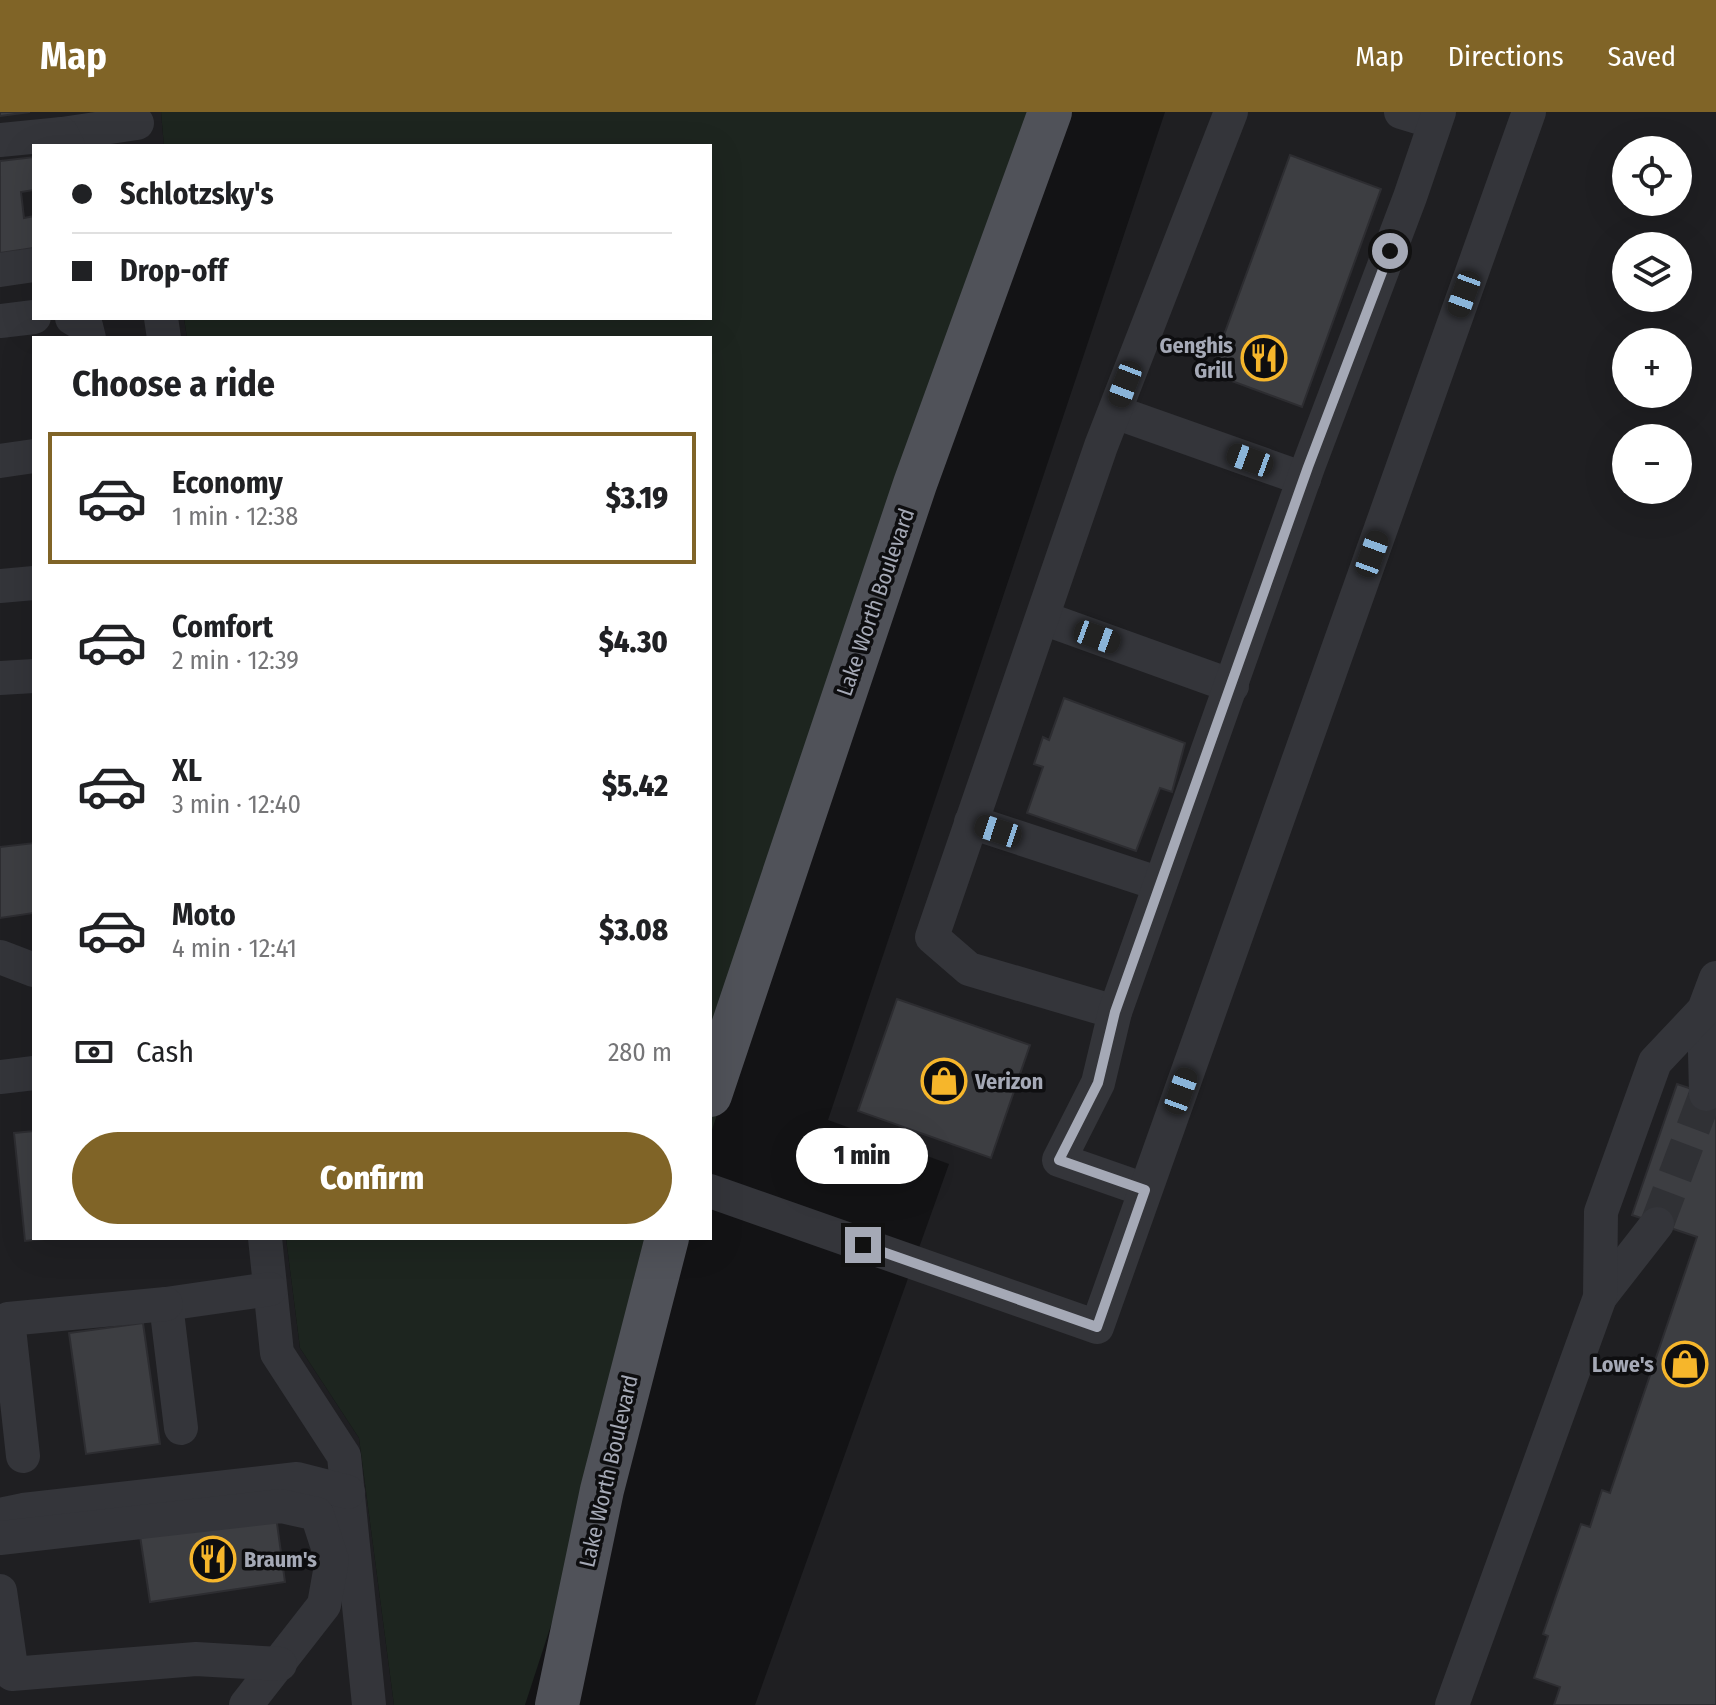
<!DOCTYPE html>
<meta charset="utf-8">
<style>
:root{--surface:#fff;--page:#f2f2f2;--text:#202124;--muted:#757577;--line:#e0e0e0;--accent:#806427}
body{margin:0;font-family:"Fira Sans Condensed",sans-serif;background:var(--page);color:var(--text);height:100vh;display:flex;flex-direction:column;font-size:30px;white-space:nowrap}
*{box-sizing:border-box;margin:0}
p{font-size:26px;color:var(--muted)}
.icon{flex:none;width:44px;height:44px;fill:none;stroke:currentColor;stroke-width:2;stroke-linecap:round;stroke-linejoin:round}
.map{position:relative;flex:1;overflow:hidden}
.details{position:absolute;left:32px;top:224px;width:680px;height:904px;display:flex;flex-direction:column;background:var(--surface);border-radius:0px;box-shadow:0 8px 32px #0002}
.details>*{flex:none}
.top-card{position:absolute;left:32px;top:32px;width:680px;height:176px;border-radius:0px;box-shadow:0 8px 32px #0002;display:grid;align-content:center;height:176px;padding:0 40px;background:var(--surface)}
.controls{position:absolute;left:1612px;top:24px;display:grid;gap:16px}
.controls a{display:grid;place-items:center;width:80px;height:80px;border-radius:50%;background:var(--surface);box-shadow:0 8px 32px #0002;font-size:40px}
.end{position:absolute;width:36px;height:36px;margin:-18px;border:10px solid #a5a9b6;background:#111;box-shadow:0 0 0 4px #111}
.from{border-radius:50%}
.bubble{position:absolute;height:56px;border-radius:28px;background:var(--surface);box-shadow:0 8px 32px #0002;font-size:26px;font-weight:800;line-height:56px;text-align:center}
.car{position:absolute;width:24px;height:48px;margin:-24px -12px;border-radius:10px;box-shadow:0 0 6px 2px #0007;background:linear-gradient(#222 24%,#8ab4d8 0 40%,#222 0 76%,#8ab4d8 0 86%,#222 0)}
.top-card b{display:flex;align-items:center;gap:28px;height:76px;font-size:30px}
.top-card b+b{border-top:2px solid var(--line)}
.top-card i{width:20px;height:20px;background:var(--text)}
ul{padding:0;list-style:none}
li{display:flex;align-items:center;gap:24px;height:132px;margin:0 16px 12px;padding:0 24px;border:4px solid transparent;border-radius:0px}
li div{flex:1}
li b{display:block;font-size:30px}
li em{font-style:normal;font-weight:800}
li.current{border-color:var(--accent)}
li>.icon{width:72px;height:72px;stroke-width:1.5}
h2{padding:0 40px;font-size:36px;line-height:96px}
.pay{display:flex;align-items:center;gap:20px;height:88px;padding:0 40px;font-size:30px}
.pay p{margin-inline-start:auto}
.cta{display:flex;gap:16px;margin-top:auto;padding:16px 40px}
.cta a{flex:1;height:92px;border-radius:48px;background:var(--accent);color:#fff;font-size:32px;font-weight:800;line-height:92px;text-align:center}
header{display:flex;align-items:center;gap:48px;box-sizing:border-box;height:112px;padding:0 40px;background:var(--accent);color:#fff}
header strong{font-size:38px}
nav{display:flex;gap:44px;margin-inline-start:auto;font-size:28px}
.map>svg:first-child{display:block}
.built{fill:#1f1f22;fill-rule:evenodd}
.green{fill:#1d251f}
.building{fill:#3d3e42;stroke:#2d2d31;stroke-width:2}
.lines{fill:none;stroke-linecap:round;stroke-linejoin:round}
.minor-tunnel{stroke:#303135;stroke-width:34;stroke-dasharray:34 17;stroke-linecap:butt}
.minor{stroke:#34353a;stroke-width:34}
.major{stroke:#505259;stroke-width:44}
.route{stroke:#a5a9b6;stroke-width:10}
.labels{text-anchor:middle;stroke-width:7;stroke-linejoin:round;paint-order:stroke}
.poi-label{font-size:22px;font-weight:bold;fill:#a5a9b6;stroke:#0e0e10;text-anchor:end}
.street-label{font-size:22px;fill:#a5a9b6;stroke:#0e0e10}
</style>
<header>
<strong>Map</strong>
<nav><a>Map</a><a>Directions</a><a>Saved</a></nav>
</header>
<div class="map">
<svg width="1716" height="1593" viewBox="0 0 1716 1593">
<rect width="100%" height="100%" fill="#131315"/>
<g class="built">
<polygon points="0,0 161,0 164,34 34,34 34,206 184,206 187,226 34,226 34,1126 286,1126 300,1236 359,1326 394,1593 0,1593"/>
<path d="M1165,0H1716V1593H755L949,1052L828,1008ZM1626,38H1678V90H1626ZM1626,134H1678V186H1626ZM1626,230H1678V282H1626ZM1626,326H1678V378H1626Z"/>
</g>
<g class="green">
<polygon points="161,0 1044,0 710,1024 710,226 187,226 184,206 710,206 710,34 164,34"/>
<polygon points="286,1126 677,1126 525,1593 394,1593 359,1326 300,1236"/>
</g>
<g class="building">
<polygon points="0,0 30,0 0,4"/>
<polygon points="1290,43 1381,77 1302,295 1210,261"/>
<polygon points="34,45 34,78 21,80 24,106 34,104 34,136 0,141 0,49"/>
<polygon points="1064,586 1185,631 1172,680 1160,676 1136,739 1027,701 1043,655 1034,652 1043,625 1049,628"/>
<polygon points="34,731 34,801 0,806 0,735"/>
<polygon points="897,887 1030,933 991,1046 858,999"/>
<polygon points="1677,972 1716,985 1716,1593 1554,1593 1560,1575 1534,1566 1548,1524 1543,1522 1581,1412 1590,1415 1602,1378 1610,1381 1697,1125 1632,1103"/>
<polygon points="34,1019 34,1126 55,1126 25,1129 14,1021"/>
<polygon points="143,1211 160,1332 86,1342 69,1221"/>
<polygon points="276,1404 285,1470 150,1490 140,1424"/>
</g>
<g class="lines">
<polyline class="minor-tunnel" points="1657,1112 1706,982"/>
<g class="minor">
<polyline points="1401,0 1434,10"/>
<polyline points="62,22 137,11"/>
<polyline points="0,28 62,22 68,34"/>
<polyline points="0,158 34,153"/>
<polyline points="72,206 86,214 89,226"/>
<polyline points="161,206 164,226"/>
<polyline points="0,209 34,205"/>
<polyline points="1115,300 1304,367"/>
<polyline points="0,349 34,344"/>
<polyline points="0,474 34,471"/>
<polyline points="1043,506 1232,574"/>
<polyline points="0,566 34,564"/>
<polyline points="971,710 1160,772"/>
<polyline points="0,845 34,858"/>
<polyline points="1704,898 1706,982"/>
<polyline points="1115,900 969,857 932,825 1101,334 1231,0"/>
<polyline points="0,965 34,961"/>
<polyline points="1145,1078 1059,1048 1098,971 1115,900 1308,355 1410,85 1439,0"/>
<polyline points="710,1079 1097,1215 1529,0"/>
<polyline points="265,1126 277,1241 344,1344 369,1593"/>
<polyline points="1600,1185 1657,1112"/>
<polyline points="181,1316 166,1192 270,1177"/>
<polyline points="23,1344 8,1207 166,1192"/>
<polyline points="0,1403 23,1398 297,1367 348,1380"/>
<polyline points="0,1426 281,1394 317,1402 332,1448 324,1493 246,1593"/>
<polyline points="0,1479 12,1562 196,1547 280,1552"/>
<polyline points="1452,1593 1600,1185 1601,1100 1655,950 1704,898 1716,866"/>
</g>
<g class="major">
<polyline points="710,983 915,372 1050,0"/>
<polyline points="557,1593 602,1378 667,1126"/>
</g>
</g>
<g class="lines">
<polyline class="route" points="863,1133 1097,1215 1145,1078 1059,1048 1098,971 1115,900 1308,355 1390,139"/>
</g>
<defs>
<g id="restaurant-ring" transform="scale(2.3)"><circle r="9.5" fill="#0e0e10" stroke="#f6b62b" stroke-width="1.5"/><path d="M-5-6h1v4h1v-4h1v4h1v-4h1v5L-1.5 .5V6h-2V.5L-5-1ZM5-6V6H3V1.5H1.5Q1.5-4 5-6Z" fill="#f6b62b"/></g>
<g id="shop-ring" transform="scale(2.3)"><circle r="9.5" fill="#0e0e10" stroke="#f6b62b" stroke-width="1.5"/><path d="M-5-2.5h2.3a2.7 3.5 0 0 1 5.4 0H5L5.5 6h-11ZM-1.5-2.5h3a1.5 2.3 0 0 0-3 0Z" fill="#f6b62b"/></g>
</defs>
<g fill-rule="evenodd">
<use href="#restaurant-ring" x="1264" y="246"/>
<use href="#shop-ring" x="944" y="969"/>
<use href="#shop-ring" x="1685" y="1252"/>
<use href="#restaurant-ring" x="213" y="1447"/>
</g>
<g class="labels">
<g class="poi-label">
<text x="1233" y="241">Genghis<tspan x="1233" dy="25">Grill</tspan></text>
<text x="975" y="977" text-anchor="start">Verizon</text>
<text x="1654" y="1260">Lowe's</text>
<text x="244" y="1455" text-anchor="start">Braum's</text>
</g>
<g class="street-label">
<text transform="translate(875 490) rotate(-71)" y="8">Lake Worth Boulevard</text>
<text transform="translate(608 1359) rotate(-77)" y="8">Lake Worth Boulevard</text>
</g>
</g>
</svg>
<div class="controls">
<a><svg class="icon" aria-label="locate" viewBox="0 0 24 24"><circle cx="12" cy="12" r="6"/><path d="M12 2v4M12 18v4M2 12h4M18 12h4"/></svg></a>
<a><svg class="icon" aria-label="layers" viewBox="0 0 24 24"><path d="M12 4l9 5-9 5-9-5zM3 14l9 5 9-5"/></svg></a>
<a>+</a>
<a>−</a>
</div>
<i class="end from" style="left:1390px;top:139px"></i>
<i class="end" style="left:863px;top:1133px"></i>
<div class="bubble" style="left:796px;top:1016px;width:132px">1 min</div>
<i class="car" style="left:1464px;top:182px;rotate:200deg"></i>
<i class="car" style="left:1125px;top:272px;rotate:201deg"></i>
<i class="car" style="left:1250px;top:348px;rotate:290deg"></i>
<i class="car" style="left:1372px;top:442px;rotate:20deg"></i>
<i class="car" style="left:1097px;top:525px;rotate:110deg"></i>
<i class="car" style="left:998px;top:719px;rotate:288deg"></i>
<i class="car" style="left:1181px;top:979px;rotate:20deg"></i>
<div class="top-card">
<b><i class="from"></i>Schlotzsky's</b>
<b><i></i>Drop-off</b>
</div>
<section class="details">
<h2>Choose a ride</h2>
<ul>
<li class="current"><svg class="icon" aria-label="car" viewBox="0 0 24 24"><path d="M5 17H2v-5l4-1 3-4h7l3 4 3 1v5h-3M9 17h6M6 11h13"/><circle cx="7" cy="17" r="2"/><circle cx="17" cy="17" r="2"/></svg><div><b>Economy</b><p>1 min · 12:38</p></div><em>$3.19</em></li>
<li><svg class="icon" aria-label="car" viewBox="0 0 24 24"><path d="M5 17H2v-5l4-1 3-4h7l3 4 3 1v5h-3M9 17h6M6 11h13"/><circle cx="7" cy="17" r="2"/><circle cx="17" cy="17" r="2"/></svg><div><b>Comfort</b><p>2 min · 12:39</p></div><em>$4.30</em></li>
<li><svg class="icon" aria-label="car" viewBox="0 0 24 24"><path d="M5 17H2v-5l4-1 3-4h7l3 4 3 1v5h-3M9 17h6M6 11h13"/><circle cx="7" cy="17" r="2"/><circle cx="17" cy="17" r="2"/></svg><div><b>XL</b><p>3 min · 12:40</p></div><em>$5.42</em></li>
<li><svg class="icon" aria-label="car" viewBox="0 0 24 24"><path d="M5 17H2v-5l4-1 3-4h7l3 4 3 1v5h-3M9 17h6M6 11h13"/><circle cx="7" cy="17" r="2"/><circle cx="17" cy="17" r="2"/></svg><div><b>Moto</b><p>4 min · 12:41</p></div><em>$3.08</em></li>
</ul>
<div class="pay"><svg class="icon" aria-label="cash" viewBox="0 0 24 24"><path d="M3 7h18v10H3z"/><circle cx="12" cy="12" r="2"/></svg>Cash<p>280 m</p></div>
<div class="cta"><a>Confirm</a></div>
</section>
</div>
